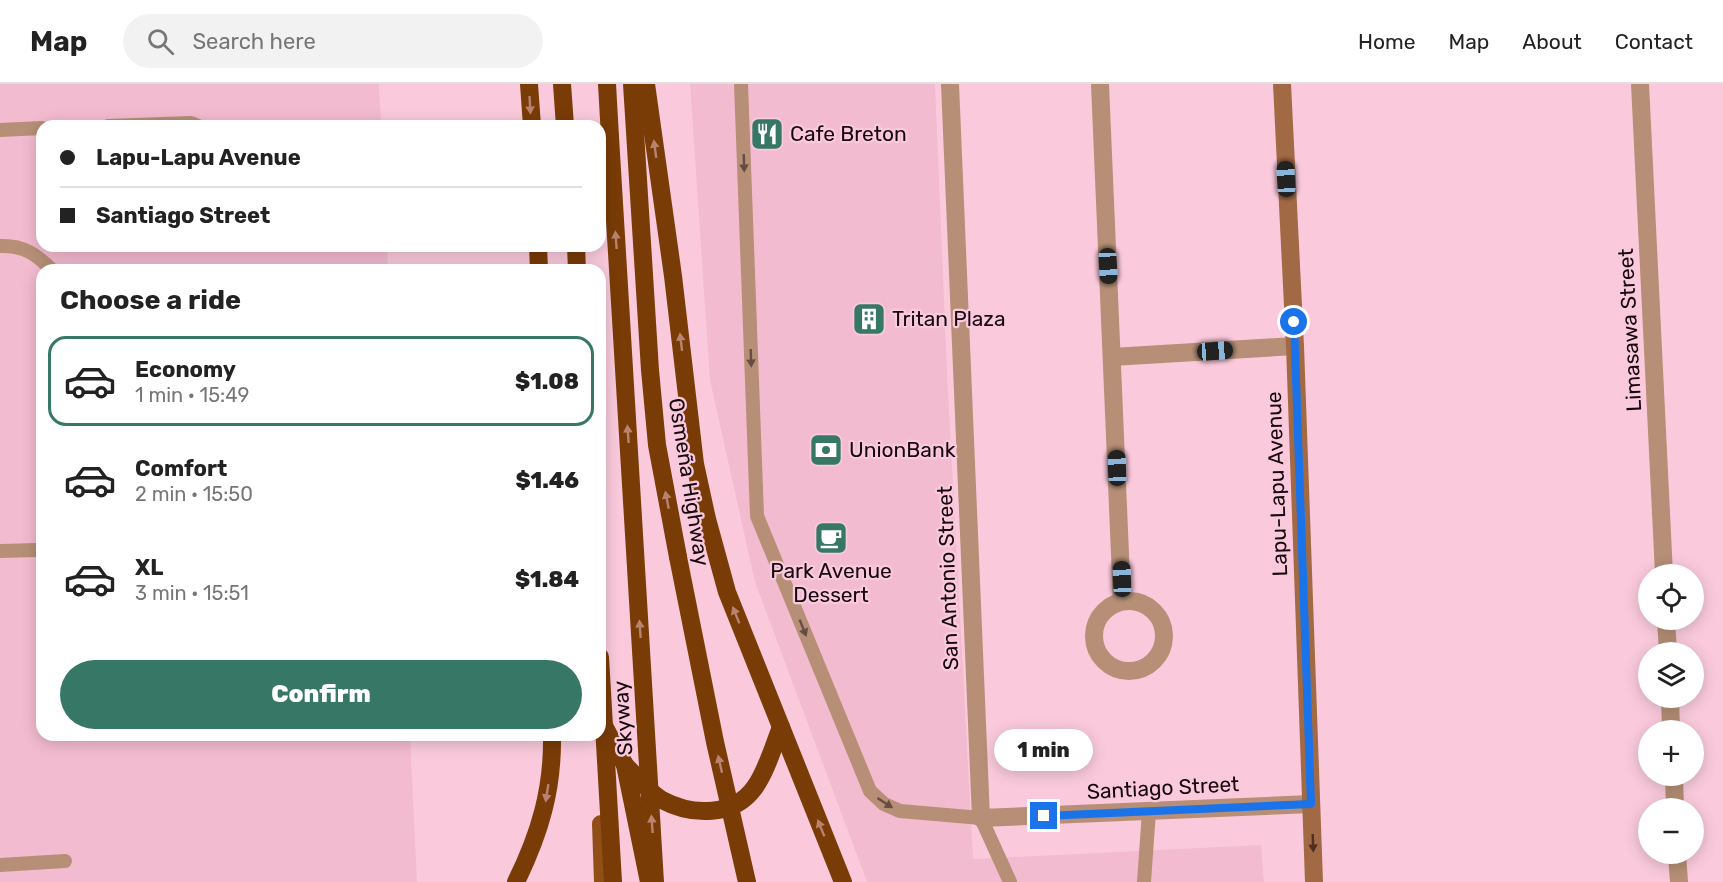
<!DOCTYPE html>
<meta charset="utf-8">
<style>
:root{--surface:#fff;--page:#f2f2f2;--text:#222;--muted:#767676;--line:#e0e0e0;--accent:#377766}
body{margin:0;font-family:Rubik,sans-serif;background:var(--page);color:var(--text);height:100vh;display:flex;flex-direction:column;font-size:22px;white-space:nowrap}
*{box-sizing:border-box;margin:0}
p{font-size:20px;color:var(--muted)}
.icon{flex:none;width:33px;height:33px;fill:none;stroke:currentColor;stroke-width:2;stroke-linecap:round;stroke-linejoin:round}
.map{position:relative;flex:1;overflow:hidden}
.details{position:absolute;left:36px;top:180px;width:570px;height:477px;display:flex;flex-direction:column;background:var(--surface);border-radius:18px;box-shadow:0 3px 15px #0003}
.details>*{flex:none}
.hud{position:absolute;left:36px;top:36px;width:570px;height:132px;border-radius:18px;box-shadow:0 3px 15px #0003;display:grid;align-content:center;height:132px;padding:0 24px;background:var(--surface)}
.buttons{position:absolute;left:1638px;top:480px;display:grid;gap:12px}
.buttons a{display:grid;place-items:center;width:66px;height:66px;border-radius:50%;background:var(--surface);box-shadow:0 3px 15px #0003;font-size:30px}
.end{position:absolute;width:27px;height:27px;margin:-14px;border:8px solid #1a73e8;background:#fff;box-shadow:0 0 0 3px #fff}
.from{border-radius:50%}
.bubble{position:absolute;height:42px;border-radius:21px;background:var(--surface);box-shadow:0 3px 15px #0003;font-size:20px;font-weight:800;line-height:42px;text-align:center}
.car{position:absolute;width:18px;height:36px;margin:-18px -9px;border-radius:8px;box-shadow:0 0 4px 2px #0007;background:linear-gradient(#222 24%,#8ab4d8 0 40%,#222 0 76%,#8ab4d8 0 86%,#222 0)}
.hud b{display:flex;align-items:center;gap:21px;height:57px;font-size:22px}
.hud b+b{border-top:2px solid var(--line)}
.hud i{width:15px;height:15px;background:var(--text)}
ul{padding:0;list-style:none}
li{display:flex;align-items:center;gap:18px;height:90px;margin:0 12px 9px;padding:0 12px;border:3px solid transparent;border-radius:18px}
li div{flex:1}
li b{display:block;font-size:22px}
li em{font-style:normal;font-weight:800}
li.on{border-color:var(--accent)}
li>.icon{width:54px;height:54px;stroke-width:1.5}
h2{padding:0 24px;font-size:27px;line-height:72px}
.cta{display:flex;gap:12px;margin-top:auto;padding:12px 24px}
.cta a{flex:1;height:69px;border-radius:36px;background:var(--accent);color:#fff;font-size:24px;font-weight:800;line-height:69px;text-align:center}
header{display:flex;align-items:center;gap:36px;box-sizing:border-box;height:84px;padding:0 30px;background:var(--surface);border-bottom:2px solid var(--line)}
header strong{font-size:28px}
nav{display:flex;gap:33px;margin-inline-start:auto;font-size:21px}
.search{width:420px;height:54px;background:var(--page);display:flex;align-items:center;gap:15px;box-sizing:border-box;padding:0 21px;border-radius:33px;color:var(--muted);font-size:22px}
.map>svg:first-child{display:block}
.built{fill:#f3bbd0}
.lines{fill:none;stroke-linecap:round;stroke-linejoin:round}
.lane{stroke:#b68f76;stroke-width:14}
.street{stroke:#b68f76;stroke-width:18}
.secondary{stroke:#a26a44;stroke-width:18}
.primary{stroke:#924e19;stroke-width:18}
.highway{stroke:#7a3c06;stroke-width:18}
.highway-bridge{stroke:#7a3c06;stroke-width:18}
.oneway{fill:#ba8371}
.oneway2{fill:#664c42}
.oneway3{fill:#4f2f24}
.route{stroke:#1a73e8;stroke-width:8}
.labels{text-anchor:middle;stroke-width:4.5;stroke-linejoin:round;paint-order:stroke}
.poi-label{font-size:21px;fill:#17080f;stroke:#facadc;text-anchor:start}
.street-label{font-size:21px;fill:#17080f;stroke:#facadc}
</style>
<header>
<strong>Map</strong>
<div class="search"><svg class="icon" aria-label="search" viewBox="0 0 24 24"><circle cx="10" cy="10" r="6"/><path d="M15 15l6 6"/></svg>Search here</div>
<nav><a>Home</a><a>Map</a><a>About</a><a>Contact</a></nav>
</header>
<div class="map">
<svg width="1723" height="798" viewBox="0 0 1723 798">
<rect width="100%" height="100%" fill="#facadc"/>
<g class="built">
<polygon points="0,0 379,0 381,42 42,42 42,162 387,162 388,186 42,186 42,651 410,651 417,798 0,798"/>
<polygon points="690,0 935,0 947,288 973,775 1261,761 1264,798 867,798 755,498 710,296"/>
</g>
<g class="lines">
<g class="lane">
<polyline points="741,0 757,432 870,707 884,720 900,727 981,734 1010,798"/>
<polyline points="108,42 191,39 198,42"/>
<polyline points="0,46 42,44"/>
<path d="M0,162C23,161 36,170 52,186"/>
<polyline points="0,467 38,466"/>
<polyline points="0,781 65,777"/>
<polyline points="1144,798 1149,727"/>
</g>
<g class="street">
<polyline points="950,0 981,734 1311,720"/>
<polyline points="1100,0 1122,517"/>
<polyline points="1640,0 1664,490"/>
<polyline points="1112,273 1295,262"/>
<circle cx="1129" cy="552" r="35"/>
<polyline points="1666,536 1668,568"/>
<polyline points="1670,614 1671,646"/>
<polyline points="1674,692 1675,724"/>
<polyline points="1677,770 1679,798"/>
</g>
<polyline class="secondary" points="1282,0 1295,262 1314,798"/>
<polyline class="primary" points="601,740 603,798"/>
<g class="highway">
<polyline points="529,0 532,42"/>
<polyline points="562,0 565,42"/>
<polyline points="607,0 610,53"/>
<polyline points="632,0 650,286 657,361 678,473"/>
<polyline points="646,0 673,192 695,380 707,435 727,508 843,798"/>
<polyline points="538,162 539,186"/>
<polyline points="576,162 577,186"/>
<polyline points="603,640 625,681 649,798"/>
<path d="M625,681C635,691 650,709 662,716C692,732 734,733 755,703C767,686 773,663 781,643"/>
<path d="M516,798C540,749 553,705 552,651"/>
</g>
<g class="highway-bridge">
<polyline points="610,53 655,798"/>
<polyline points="678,473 715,658 747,798"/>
<polyline points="600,573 613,798"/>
</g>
</g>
<defs><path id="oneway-solid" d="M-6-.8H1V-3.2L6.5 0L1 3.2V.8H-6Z" transform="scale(1.5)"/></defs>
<g class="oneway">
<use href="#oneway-solid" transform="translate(530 21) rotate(87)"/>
<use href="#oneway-solid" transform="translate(655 65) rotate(-98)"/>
<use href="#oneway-solid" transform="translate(616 156) rotate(-94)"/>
<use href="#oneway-solid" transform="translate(681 258) rotate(-97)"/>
<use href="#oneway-solid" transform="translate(628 350) rotate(-94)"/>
<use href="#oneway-solid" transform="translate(667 416) rotate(-101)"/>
<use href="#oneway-solid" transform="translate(736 531) rotate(-112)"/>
<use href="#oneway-solid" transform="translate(640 545) rotate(-94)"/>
<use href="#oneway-solid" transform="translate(720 680) rotate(-103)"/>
<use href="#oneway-solid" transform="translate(547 709) rotate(99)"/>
<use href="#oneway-solid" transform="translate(652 740) rotate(-94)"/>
<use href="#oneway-solid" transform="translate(821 744) rotate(-112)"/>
</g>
<g class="oneway2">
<use href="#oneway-solid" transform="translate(744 79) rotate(88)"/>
<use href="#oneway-solid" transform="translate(751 274) rotate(88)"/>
<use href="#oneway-solid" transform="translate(803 544) rotate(68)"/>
<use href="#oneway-solid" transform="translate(885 719) rotate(33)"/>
</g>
<use class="oneway3" href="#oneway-solid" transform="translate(1313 759) rotate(88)"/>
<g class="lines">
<polyline class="route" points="1044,732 1311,720 1294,238"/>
</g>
<defs>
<g id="restaurant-square" transform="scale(1.725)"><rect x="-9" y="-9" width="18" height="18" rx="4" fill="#377766" stroke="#facadc"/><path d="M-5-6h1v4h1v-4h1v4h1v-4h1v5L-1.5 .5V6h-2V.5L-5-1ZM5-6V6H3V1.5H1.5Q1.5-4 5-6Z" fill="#fff"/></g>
<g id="building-square" transform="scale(1.725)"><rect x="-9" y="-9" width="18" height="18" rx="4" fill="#377766" stroke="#facadc"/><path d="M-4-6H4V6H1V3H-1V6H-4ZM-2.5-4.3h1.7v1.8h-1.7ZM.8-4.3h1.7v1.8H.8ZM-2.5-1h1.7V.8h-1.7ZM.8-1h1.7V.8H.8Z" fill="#fff"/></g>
<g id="bank-square" transform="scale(1.725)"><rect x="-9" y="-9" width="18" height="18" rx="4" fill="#377766" stroke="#facadc"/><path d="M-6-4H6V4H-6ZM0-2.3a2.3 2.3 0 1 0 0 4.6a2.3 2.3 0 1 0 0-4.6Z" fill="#fff"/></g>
<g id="cafe-square" transform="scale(1.725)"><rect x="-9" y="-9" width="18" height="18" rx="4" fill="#377766" stroke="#facadc"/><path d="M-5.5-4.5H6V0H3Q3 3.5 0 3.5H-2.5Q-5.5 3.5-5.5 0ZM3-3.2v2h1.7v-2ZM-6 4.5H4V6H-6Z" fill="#fff"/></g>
</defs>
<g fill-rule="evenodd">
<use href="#restaurant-square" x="767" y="50"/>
<use href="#building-square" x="869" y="235"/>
<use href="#bank-square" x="826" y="366"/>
<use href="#cafe-square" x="831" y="454"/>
</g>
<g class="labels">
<g class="poi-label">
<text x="790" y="57">Cafe Breton</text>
<text x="892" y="242">Tritan Plaza</text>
<text x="849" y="373">UnionBank</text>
<text x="831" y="494" text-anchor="middle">Park Avenue<tspan x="831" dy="24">Dessert</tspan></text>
</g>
<g class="street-label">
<text transform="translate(1630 246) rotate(-93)" y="7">Limasawa Street</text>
<text transform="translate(689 398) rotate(81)" y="7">Osmeña Highway</text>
<text transform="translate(1277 400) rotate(-92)" y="7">Lapu-Lapu Avenue</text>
<text transform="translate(948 494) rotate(-92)" y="7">San Antonio Street</text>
<text transform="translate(623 634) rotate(-94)" y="7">Skyway</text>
<text transform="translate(1163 704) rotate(-3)" y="7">Santiago Street</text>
</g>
</g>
</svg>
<div class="buttons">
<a><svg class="icon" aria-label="locate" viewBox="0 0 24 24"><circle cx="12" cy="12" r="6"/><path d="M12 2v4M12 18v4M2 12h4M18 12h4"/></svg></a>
<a><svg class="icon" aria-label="layers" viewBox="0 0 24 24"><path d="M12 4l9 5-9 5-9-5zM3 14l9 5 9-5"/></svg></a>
<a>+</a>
<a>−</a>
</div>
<i class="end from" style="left:1294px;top:238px"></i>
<i class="end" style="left:1044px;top:732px"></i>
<div class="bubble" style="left:994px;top:645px;width:99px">1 min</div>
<i class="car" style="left:1286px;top:95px;rotate:357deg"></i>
<i class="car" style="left:1108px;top:182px;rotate:177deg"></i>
<i class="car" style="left:1215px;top:267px;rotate:86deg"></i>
<i class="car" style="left:1117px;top:384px;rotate:358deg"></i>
<i class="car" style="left:1122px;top:495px;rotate:358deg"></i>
<div class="hud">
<b><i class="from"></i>Lapu-Lapu Avenue</b>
<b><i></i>Santiago Street</b>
</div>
<section class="details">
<h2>Choose a ride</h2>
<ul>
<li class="on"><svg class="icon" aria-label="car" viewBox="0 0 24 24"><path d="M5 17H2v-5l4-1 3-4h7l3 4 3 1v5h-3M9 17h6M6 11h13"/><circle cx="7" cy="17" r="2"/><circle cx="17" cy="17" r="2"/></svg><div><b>Economy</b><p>1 min · 15:49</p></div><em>$1.08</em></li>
<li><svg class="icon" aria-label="car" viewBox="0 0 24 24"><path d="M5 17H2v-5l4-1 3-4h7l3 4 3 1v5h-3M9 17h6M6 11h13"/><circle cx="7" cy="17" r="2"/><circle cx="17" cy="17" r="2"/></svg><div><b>Comfort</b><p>2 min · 15:50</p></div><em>$1.46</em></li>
<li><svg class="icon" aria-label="car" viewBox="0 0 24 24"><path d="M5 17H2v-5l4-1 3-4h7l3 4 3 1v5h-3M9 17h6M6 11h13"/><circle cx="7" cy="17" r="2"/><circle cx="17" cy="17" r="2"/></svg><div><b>XL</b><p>3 min · 15:51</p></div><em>$1.84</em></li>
</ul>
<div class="cta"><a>Confirm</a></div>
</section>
</div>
